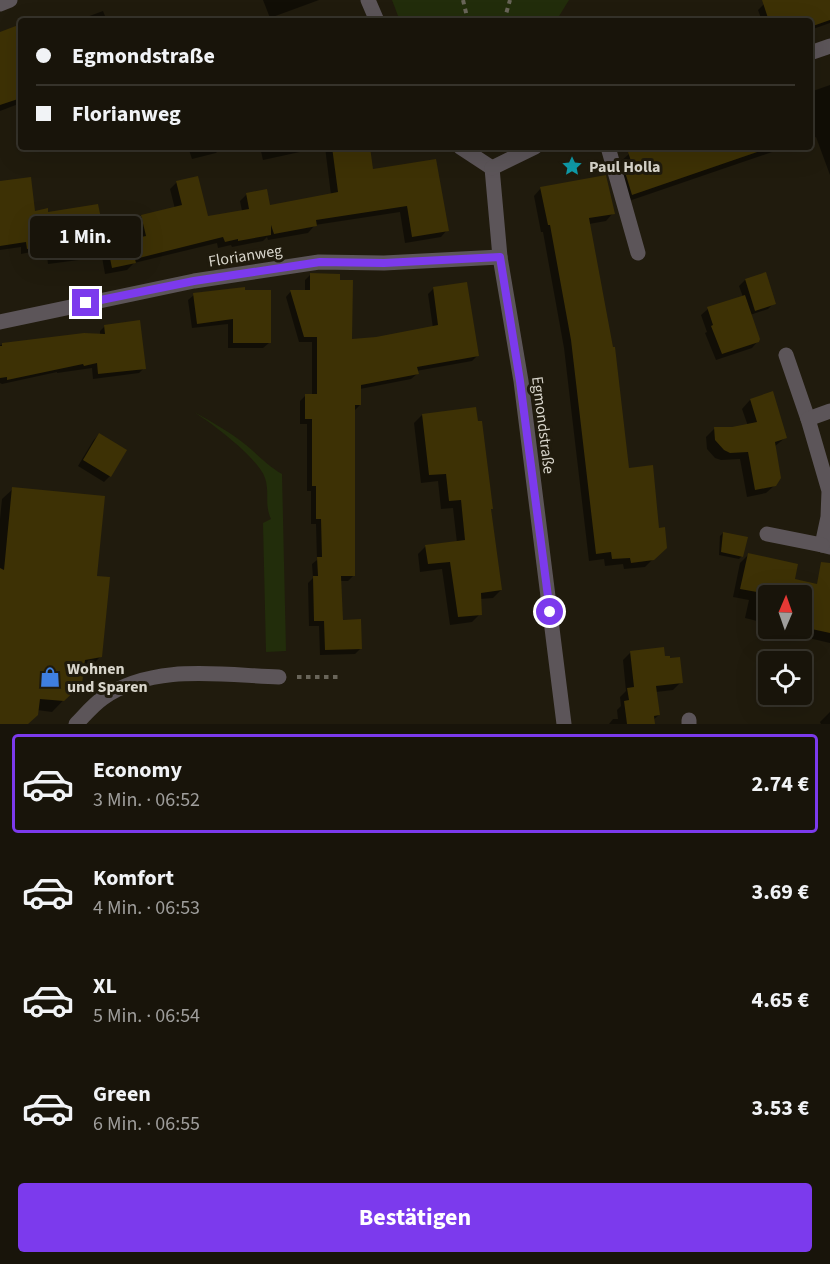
<!DOCTYPE html>
<html lang="de">
<meta charset="utf-8">
<style>
:root{--surface:#18140a;--page:#252118;--text:#f1f3f6;--muted:#9f9e9c;--line:#36332b;--accent:#7c3aed}
body{margin:0;font-family:"Source Sans 3",sans-serif;background:var(--page);color:var(--text);height:100vh;display:flex;flex-direction:column;font-size:22px;white-space:nowrap}
*{box-sizing:border-box;margin:0}
p{font-size:20px;color:var(--muted)}
.icon{flex:none;width:33px;height:33px;fill:none;stroke:currentColor;stroke-width:2;stroke-linecap:round;stroke-linejoin:round}
.map{position:relative;height:724px;overflow:hidden}
.sheet{display:flex;flex-direction:column;background:var(--surface);flex:1}
.sheet>*{flex:none}
.hud{position:absolute;left:18px;top:18px;width:795px;height:132px;border-radius:6px;box-shadow:0 6px 24px #0002,0 0 0 2px var(--line);display:grid;align-content:center;height:132px;padding:0 18px;background:var(--surface)}
.needle{width:39px;rotate:2deg}
.buttons{position:absolute;left:758px;top:585px;display:grid;gap:12px}
.buttons a{display:grid;place-items:center;width:54px;height:54px;border-radius:6px;background:var(--surface);box-shadow:0 6px 24px #0002,0 0 0 2px var(--line);font-size:30px}
.end{position:absolute;width:27px;height:27px;margin:-14px;border:8px solid #7c3aed;background:#fff;box-shadow:0 0 0 3px #fff}
.from{border-radius:50%}
.bubble{position:absolute;height:42px;border-radius:6px;background:var(--surface);box-shadow:0 6px 24px #0002,0 0 0 2px var(--line);font-size:20px;font-weight:700;line-height:42px;text-align:center}
.hud b{display:flex;align-items:center;gap:21px;height:57px;font-size:22px}
.hud b+b{border-top:2px solid var(--line)}
.hud i{width:15px;height:15px;background:var(--text)}
ul{padding:10px 0 0;list-style:none}
li{display:flex;align-items:center;gap:18px;height:99px;margin:0 12px 9px;padding:0 6px;border:3px solid transparent;border-radius:6px}
li div{flex:1}
li b{display:block;font-size:22px}
li em{font-style:normal;font-weight:700}
li.current{border-color:var(--accent)}
li>.icon{width:54px;height:54px;stroke-width:1.5}
.primary-button{display:flex;gap:12px;margin-top:auto;padding:12px 18px}
.primary-button a{flex:1;height:69px;border-radius:6px;background:var(--accent);color:#fff;font-size:24px;font-weight:700;line-height:69px;text-align:center}
.map>svg:first-child{display:block}
.green{fill:#222d0b}
.shadow{fill:#0007}
.building{fill:#3d3105}
.lines{fill:none;stroke-linecap:round;stroke-linejoin:round}
.path{stroke:#696559;stroke-width:4;stroke-dasharray:4.5 4.5;stroke-linecap:butt}
.minor{stroke:#5c5559;stroke-width:15}
.route{stroke:#7c3aed;stroke-width:8}
.labels{text-anchor:middle;stroke-width:6;stroke-linejoin:round;paint-order:stroke}
.poi-label{font-size:16px;font-weight:bold;fill:#d8d5cb;stroke:#201b0d;text-anchor:start}
.street-label{font-size:16px;fill:#d8d5cb;stroke:#201b0d}
</style>
<div class="map">
<svg width="830" height="724" viewBox="0 0 830 724">
<rect width="100%" height="100%" fill="#201b0d"/>
<g class="green">
<polygon points="392,0 569,0 556,21 400,21"/>
<path d="M194,412C212,422 230,432 246,445C258,455 268,466 282,474L286,651L266,652L263,523L271,519C264,504 270,493 265,478C258,458 213,424 194,412Z"/>
</g>
<g class="shadow">
<polygon points="263,0 319,0 270,18"/>
<polygon points="775,0 830,0 830,23 810,30 810,21 762,21 758,10 764,4"/>
<polygon points="103,11 107,21 76,21"/>
<polygon points="713,17 715,21 701,21"/>
<polygon points="21,26 21,103 0,111 0,33"/>
<polygon points="830,85 830,175 816,137 810,139 810,92"/>
<polygon points="188,147 222,147 216,153 192,159"/>
<polygon points="260,147 323,147 263,160"/>
<polygon points="325,147 369,147 372,171 447,230 441,237 405,243 400,212 315,225 308,233 268,240 267,237 263,241 232,247 231,245 218,248 217,243 134,263 127,270 105,274 102,257 48,264 46,249 21,254 21,247 0,250 0,182 34,213 47,213 106,248 138,239 135,223 141,217 175,209 170,189 177,182 206,218 242,211 240,201 247,194 269,207 331,195"/>
<polygon points="648,147 787,147 623,203 617,182 624,174 620,162 629,154"/>
<polygon points="541,188 613,213 606,221 589,224 628,469 665,547 645,567 624,569 623,564 605,566 604,559 589,561 564,348 543,232 541,232 534,196"/>
<polygon points="765,274 774,303 768,309 750,315 758,341 752,348 716,360 705,333 707,332 701,315 708,309 743,297 739,286 745,280"/>
<polygon points="310,275 350,341 376,339 433,328 428,294 434,288 477,356 472,361 416,371 417,374 411,379 360,389 360,405 354,411 353,576 348,581 339,581 341,621 361,648 355,654 320,655 319,626 309,626 308,583 313,578 312,564 317,560 316,524 311,524 311,491 307,491 307,424 300,424 300,401 305,396 312,396 312,342 299,342 286,297 291,291 305,291 305,280"/>
<polygon points="243,288 269,343 263,348 228,348 228,324 192,328 188,300 194,295"/>
<polygon points="105,326 144,368 139,373 93,379 92,368 57,373 57,372 2,384 0,383 0,345 84,334 100,335 100,331"/>
<polygon points="772,393 786,437 774,447 775,485 766,493 747,497 740,459 721,460 715,458 707,449 706,437 714,429 748,426 742,409 750,400"/>
<polygon points="422,415 489,510 501,590 493,598 480,599 480,614 472,622 450,625 442,569 420,572 418,554 426,546 457,543 453,508 441,509 438,481 421,483 414,423"/>
<polygon points="99,434 110,476 104,482 78,466 93,441"/>
<polygon points="13,489 95,578 100,657 89,668 82,669 80,683 52,712 37,710 0,724 0,519 2,499"/>
<polygon points="723,533 742,556 739,559 719,555 720,536"/>
<polygon points="749,554 793,580 830,588 830,643 800,636 809,592 801,597 801,596 768,596 768,618 761,622 745,618 749,600 733,597 740,563"/>
<polygon points="631,652 668,660 681,682 673,690 656,692 659,715 653,720 654,724 609,724 613,719 618,719 617,710 621,706 620,697 626,691 623,660"/>
<polygon points="830,712 830,724 821,724 820,722"/>
</g>
<g class="building">
<polygon points="762,0 830,0 830,20 810,27 810,21 769,21"/>
<polygon points="21,24 21,98 0,105 0,32"/>
<polygon points="332,147 370,147 373,169 436,159 449,231 412,237 407,206 316,220 317,226 274,234 271,225 271,235 238,241 238,239 225,242 223,237 135,259 136,263 112,268 107,244 146,236 141,215 182,205 176,181 198,176 208,216 249,209 246,193 267,189 270,205 338,192"/>
<polygon points="644,147 763,147 763,150 632,195 625,172 634,170 628,152"/>
<polygon points="606,175 615,214 589,218 613,347 615,347 629,468 653,465 659,528 665,527 667,548 654,560 631,563 630,558 612,559 611,552 596,554 571,340 550,225 548,225 540,187"/>
<polygon points="31,177 35,211 48,208 48,212 98,204 108,252 53,259 51,245 27,249 26,242 0,246 0,181"/>
<polygon points="766,272 776,304 755,311 745,279"/>
<polygon points="310,273 340,274 340,280 353,280 352,339 376,337 438,325 433,287 467,282 479,356 417,367 419,374 361,385 361,405 355,405 355,576 341,576 343,620 361,619 362,649 325,650 324,621 314,621 313,576 318,576 317,557 322,557 321,519 316,519 316,486 312,486 312,419 305,419 305,394 317,394 317,337 304,337 290,290 310,290"/>
<polygon points="245,287 245,290 271,290 271,343 233,343 233,319 197,324 193,293"/>
<polygon points="745,295 760,339 759,342 722,354 711,326 713,325 707,307"/>
<polygon points="140,320 146,369 98,374 97,363 84,366 83,364 7,380 7,377 0,378 0,346 2,346 2,343 84,333 105,334 104,325"/>
<polygon points="773,391 787,438 775,442 781,478 776,486 755,490 748,452 730,453 724,450 715,440 714,427 732,427 757,422 750,399"/>
<polygon points="476,407 478,421 482,421 493,509 491,509 502,590 481,593 482,615 458,617 450,562 428,564 425,545 465,540 461,500 449,501 446,474 429,475 422,414"/>
<polygon points="99,433 127,450 111,477 83,460"/>
<polygon points="12,487 105,496 97,576 110,577 102,657 85,660 82,684 64,701 40,699 38,715 28,724 0,724 0,568 4,570"/>
<polygon points="723,532 748,537 743,557 721,552"/>
<polygon points="748,553 798,564 795,579 817,584 821,562 830,563 830,633 807,628 814,596 756,596 757,592 740,589"/>
<polygon points="664,647 665,656 670,656 670,658 680,657 683,683 656,686 660,715 654,716 655,724 627,724 624,701 629,700 627,688 634,687 630,651"/>
</g>
<g class="lines">
<g class="path">
<polyline points="463,0 468,21"/>
<polyline points="504,21 510,0"/>
<polyline points="297,677 338,677"/>
</g>
<g class="minor">
<polyline points="368,0 377,21"/>
<polyline points="0,4 10,0"/>
<polyline points="810,53 830,46"/>
<polyline points="460,147 492,168"/>
<polyline points="608,147 638,253"/>
<polyline points="492,168 500,257 521,381 564,724"/>
<polyline points="492,168 535,147"/>
<polyline points="0,322 194,281 319,262 384,263 500,257"/>
<polyline points="786,355 808,419"/>
<polyline points="830,411 808,419 829,491 828,517 822,545 830,547"/>
<polyline points="767,534 822,545"/>
<polyline points="689,720 689,724"/>
<path d="M76,724C85,715 93,705 103,698C154,663 220,675 279,677"/>
</g>
</g>
<g class="lines">
<polyline class="route" points="86,303 194,281 320,262 384,263 500,257 520,381 550,612"/>
</g>
<defs>
<g id="sight-bare" transform="scale(1.62)"><path d="M0-6L1.8-2.2L6-1.7L2.9 1.2L3.7 5.4L0 3.3L-3.7 5.4L-2.9 1.2L-6-1.7L-1.8-2.2Z" fill="#0f9aa8" stroke="#201b0d" stroke-width="2.5" paint-order="stroke"/></g>
<g id="shop-bare" transform="scale(1.62)"><path d="M-5-2.5h2.3a2.7 3.5 0 0 1 5.4 0H5L5.5 6h-11ZM-1.5-2.5h3a1.5 2.3 0 0 0-3 0Z" fill="#3f7fe0" stroke="#201b0d" stroke-width="2.5" paint-order="stroke"/></g>
</defs>
<g fill-rule="evenodd">
<use href="#sight-bare" x="572" y="166"/>
<use href="#shop-bare" x="50" y="677"/>
</g>
<g class="labels">
<g class="poi-label">
<text x="589" y="172">Paul Holla</text>
<text x="67" y="674">Wohnen<tspan x="67" dy="18">und Sparen</tspan></text>
</g>
<g class="street-label">
<text transform="translate(245 255) rotate(-9)" y="6">Florianweg</text>
<text transform="translate(544 425) rotate(83)" y="6">Egmondstraße</text>
</g>
</g>
</svg>
<div class="buttons">
<a><svg class="needle" viewBox="-14 -14 28 28"><path d="M0-13l5 13h-10z" fill="#e53935"/><path d="M0 13l5-13h-10z" fill="#9f9e9c"/></svg></a>
<a><svg class="icon" aria-label="locate" viewBox="0 0 24 24"><circle cx="12" cy="12" r="6"/><path d="M12 2v4M12 18v4M2 12h4M18 12h4"/></svg></a>
</div>
<i class="end from" style="left:550px;top:612px"></i>
<i class="end" style="left:86px;top:303px"></i>
<div class="bubble" style="left:30px;top:216px;width:111px">1 Min.</div>
<div class="hud">
<b><i class="from"></i>Egmondstraße</b>
<b><i></i>Florianweg</b>
</div>
</div>
<section class="sheet">
<ul>
<li class="current"><svg class="icon" aria-label="car" viewBox="0 0 24 24"><path d="M5 17H2v-5l4-1 3-4h7l3 4 3 1v5h-3M9 17h6M6 11h13"/><circle cx="7" cy="17" r="2"/><circle cx="17" cy="17" r="2"/></svg><div><b>Economy</b><p>3 Min. · 06:52</p></div><em>2.74 €</em></li>
<li><svg class="icon" aria-label="car" viewBox="0 0 24 24"><path d="M5 17H2v-5l4-1 3-4h7l3 4 3 1v5h-3M9 17h6M6 11h13"/><circle cx="7" cy="17" r="2"/><circle cx="17" cy="17" r="2"/></svg><div><b>Komfort</b><p>4 Min. · 06:53</p></div><em>3.69 €</em></li>
<li><svg class="icon" aria-label="car" viewBox="0 0 24 24"><path d="M5 17H2v-5l4-1 3-4h7l3 4 3 1v5h-3M9 17h6M6 11h13"/><circle cx="7" cy="17" r="2"/><circle cx="17" cy="17" r="2"/></svg><div><b>XL</b><p>5 Min. · 06:54</p></div><em>4.65 €</em></li>
<li><svg class="icon" aria-label="car" viewBox="0 0 24 24"><path d="M5 17H2v-5l4-1 3-4h7l3 4 3 1v5h-3M9 17h6M6 11h13"/><circle cx="7" cy="17" r="2"/><circle cx="17" cy="17" r="2"/></svg><div><b>Green</b><p>6 Min. · 06:55</p></div><em>3.53 €</em></li>
</ul>
<div class="primary-button"><a>Bestätigen</a></div>
</section>
